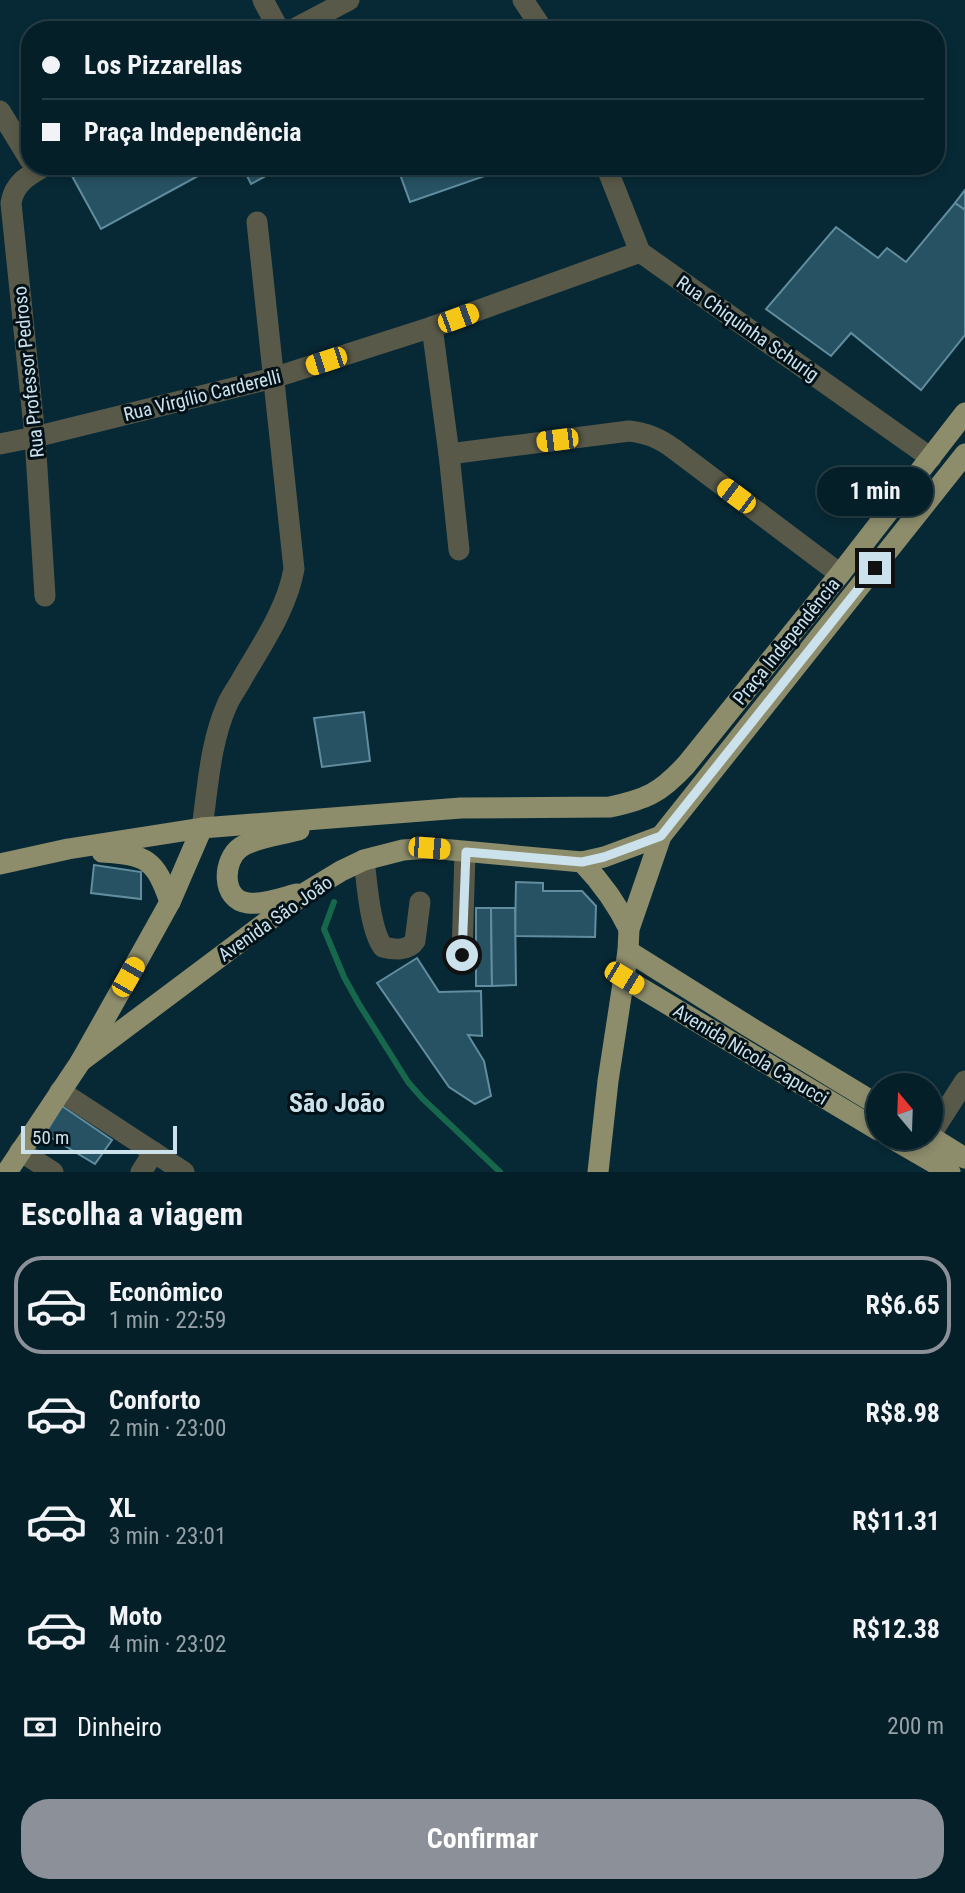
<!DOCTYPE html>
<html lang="pt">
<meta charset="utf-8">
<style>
:root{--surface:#051f28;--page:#0e2730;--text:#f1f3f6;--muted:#97a2a8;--line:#263d45;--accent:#8c9099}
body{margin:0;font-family:"Roboto Condensed",sans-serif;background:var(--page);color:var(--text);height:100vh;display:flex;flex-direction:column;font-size:26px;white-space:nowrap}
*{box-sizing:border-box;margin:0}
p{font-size:23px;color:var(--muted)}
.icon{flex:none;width:38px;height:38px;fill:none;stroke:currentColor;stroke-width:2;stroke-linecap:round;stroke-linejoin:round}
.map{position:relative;height:1172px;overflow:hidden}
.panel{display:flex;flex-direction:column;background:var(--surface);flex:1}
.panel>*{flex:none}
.banner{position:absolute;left:21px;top:21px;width:924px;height:154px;border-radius:28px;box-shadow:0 4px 10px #0003,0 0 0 2px var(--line);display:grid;align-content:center;height:154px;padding:0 21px;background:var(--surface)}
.needle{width:46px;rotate:341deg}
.buttons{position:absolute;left:866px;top:1073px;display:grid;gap:14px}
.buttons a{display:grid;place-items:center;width:77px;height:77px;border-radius:50%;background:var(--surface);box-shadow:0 4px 10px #0003,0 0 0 2px var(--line);font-size:35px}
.scale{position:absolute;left:21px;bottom:18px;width:156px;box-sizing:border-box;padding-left:7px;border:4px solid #cbe1eb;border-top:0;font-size:19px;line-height:24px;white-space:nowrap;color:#cbe1eb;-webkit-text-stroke:5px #021017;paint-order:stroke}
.end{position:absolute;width:32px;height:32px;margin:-16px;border:9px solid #cbe1eb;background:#111;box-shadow:0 0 0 4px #111}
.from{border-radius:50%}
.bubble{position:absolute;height:49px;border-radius:24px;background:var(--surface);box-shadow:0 4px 10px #0003,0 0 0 2px var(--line);font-size:23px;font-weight:700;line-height:49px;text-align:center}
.car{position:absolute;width:21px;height:42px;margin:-21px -10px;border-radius:9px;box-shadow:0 0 5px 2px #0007;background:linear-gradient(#f5c518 24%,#345 0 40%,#f5c518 0 76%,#345 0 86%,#f5c518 0)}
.banner b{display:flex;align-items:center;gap:24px;height:66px;font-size:26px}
.banner b+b{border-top:2px solid var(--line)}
.banner i{width:18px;height:18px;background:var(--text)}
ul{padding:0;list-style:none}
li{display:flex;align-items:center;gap:21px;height:98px;margin:0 14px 10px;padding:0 7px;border:4px solid transparent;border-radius:28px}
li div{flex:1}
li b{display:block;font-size:26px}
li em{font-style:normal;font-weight:700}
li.selected{border-color:var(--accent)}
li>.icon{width:63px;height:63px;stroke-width:1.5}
h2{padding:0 21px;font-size:32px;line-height:84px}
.pay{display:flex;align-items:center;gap:18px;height:77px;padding:0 21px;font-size:26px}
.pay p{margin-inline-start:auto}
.primary-button{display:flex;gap:14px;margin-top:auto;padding:14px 21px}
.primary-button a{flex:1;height:80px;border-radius:28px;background:var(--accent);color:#fff;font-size:28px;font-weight:700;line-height:80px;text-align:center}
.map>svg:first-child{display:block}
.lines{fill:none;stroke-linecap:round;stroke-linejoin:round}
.stream{stroke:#17674c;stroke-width:6}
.building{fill:#275263;stroke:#618d9f;stroke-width:2}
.minor{stroke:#595949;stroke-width:21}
.major{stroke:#8d8c6b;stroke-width:21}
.route{stroke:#cbe1eb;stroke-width:9}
.labels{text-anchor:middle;stroke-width:6;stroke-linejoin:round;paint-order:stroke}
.street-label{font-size:19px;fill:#cbe1eb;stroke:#021017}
.district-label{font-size:26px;font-weight:bold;fill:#cbe1eb;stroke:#021017}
</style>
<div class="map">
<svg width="965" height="1172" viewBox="0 0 965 1172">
<rect width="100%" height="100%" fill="#072935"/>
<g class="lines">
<polyline class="stream" points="334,902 324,929 344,977 359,1004 408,1082 422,1098 500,1172"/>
</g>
<g class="building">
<polygon points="89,166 193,166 198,176 101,229 72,176"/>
<polygon points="242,166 284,166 251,184"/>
<polygon points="397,166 500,166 502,170 410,202"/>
<polygon points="965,190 965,210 955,203"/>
<polygon points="955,203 965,210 965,335 921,390 851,333 831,356 766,309 836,227 878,258 887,248 906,262"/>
<polygon points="364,712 370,761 322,767 314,718"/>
<polygon points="94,865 141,872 141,899 91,893"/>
<polygon points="516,882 543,883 543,891 582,891 596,906 595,937 515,936"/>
<polygon points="476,908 491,908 492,986 476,986"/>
<polygon points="491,908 515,908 516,985 492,986"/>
<polygon points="417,958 439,992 481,991 482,1036 468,1035 484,1061 491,1096 475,1104 449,1087 377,983"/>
<polygon points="62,1106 112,1140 95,1164 45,1134"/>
</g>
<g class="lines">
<g class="minor">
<polyline points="263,0 279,30"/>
<polyline points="523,0 543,30"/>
<polyline points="292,30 349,0"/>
<polyline points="0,111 30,160"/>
<path d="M45,166C29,175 14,183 11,203L35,437L45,596"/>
<polyline points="606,166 640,252 931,458"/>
<polyline points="432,327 449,454 459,550"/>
<polyline points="0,444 35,437 273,378 432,327 640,252"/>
<path d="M449,454L629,431C647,433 659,438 674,449L840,574"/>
<path d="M202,828C208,787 210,743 227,705C231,695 238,687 243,677C263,643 287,608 294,569L257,222"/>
<path d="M364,860C367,883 370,930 383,947C394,950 408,951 415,941L420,902"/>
<polyline points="462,955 465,852"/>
<polyline points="60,1091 184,1172"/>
<polyline points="931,1134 965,1081"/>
<polyline points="20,1151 53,1172"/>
<polyline points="141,1172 154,1152"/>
</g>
<g class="major">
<path d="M102,852C147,855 155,859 170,902"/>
<path d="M582,862C601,882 617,904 629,929"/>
<path d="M0,864L68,849L202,828L461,808L610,807C647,799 660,793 686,765L840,574L965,413"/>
<path d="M297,894C282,898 264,905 248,903C221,900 222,860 241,847C257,837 281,835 299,830"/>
<polyline points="628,951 748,1026 878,1105"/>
<polyline points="624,978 878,1130"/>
<polyline points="81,1061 308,891 341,871 364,860 403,850 430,848 582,862 604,857 661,836"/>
<polyline points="931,1137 965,1158"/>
<polyline points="891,1138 950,1172"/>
<polyline points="7,1172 81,1061 140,956 170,902 202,828"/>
<polyline points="598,1172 608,1081 628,951 629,929 661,836 965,454"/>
</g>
</g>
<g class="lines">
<polyline class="route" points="462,955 466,852 582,862 604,857 661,836 875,568"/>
</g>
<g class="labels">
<g class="street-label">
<text transform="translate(748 328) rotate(35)" y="7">Rua Chiquinha Schurig</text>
<text transform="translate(28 372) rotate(-96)" y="7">Rua Professor Pedroso</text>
<text transform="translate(202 395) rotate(-14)" y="7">Rua Virgílio Carderelli</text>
<text transform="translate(786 641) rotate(-51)" y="7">Praça Independência</text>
<text transform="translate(275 918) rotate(-35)" y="7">Avenida São João</text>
<text transform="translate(751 1054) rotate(31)" y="7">Avenida Nicola Capucci</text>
</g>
<g class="district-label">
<text x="337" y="1112">São João</text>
</g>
</g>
</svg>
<div class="buttons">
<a><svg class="needle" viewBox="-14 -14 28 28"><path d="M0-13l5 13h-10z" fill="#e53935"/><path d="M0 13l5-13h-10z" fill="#97a2a8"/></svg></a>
</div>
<div class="scale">50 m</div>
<i class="end from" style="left:462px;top:955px"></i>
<i class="end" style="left:875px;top:568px"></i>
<div class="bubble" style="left:817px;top:467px;width:116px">1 min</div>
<i class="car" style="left:458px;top:318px;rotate:70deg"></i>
<i class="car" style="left:326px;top:361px;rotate:252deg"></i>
<i class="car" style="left:557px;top:440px;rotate:263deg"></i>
<i class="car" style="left:736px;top:496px;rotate:307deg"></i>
<i class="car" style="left:429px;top:848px;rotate:95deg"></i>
<i class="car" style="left:128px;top:977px;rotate:30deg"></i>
<i class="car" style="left:624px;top:978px;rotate:121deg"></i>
<div class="banner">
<b><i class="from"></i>Los Pizzarellas</b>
<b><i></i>Praça Independência</b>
</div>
</div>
<section class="panel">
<h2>Escolha a viagem</h2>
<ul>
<li class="selected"><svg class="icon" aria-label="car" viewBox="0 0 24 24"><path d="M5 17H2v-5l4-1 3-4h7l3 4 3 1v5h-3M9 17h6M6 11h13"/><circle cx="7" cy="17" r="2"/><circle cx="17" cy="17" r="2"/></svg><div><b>Econômico</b><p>1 min · 22:59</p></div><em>R$6.65</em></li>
<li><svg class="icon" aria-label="car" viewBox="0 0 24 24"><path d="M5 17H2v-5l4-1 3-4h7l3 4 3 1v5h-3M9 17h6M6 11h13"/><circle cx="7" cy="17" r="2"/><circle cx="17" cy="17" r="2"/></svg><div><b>Conforto</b><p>2 min · 23:00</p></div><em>R$8.98</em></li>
<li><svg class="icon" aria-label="car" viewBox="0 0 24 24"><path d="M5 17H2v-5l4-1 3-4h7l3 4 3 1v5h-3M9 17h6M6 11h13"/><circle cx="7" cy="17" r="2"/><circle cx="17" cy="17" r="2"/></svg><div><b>XL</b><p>3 min · 23:01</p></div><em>R$11.31</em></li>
<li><svg class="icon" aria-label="car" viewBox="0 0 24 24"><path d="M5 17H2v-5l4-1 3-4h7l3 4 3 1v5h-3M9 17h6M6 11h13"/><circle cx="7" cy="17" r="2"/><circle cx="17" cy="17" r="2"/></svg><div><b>Moto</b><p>4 min · 23:02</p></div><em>R$12.38</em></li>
</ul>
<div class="pay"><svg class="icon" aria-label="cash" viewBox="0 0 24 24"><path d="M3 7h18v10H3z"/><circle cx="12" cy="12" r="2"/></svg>Dinheiro<p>200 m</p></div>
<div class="primary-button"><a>Confirmar</a></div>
</section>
